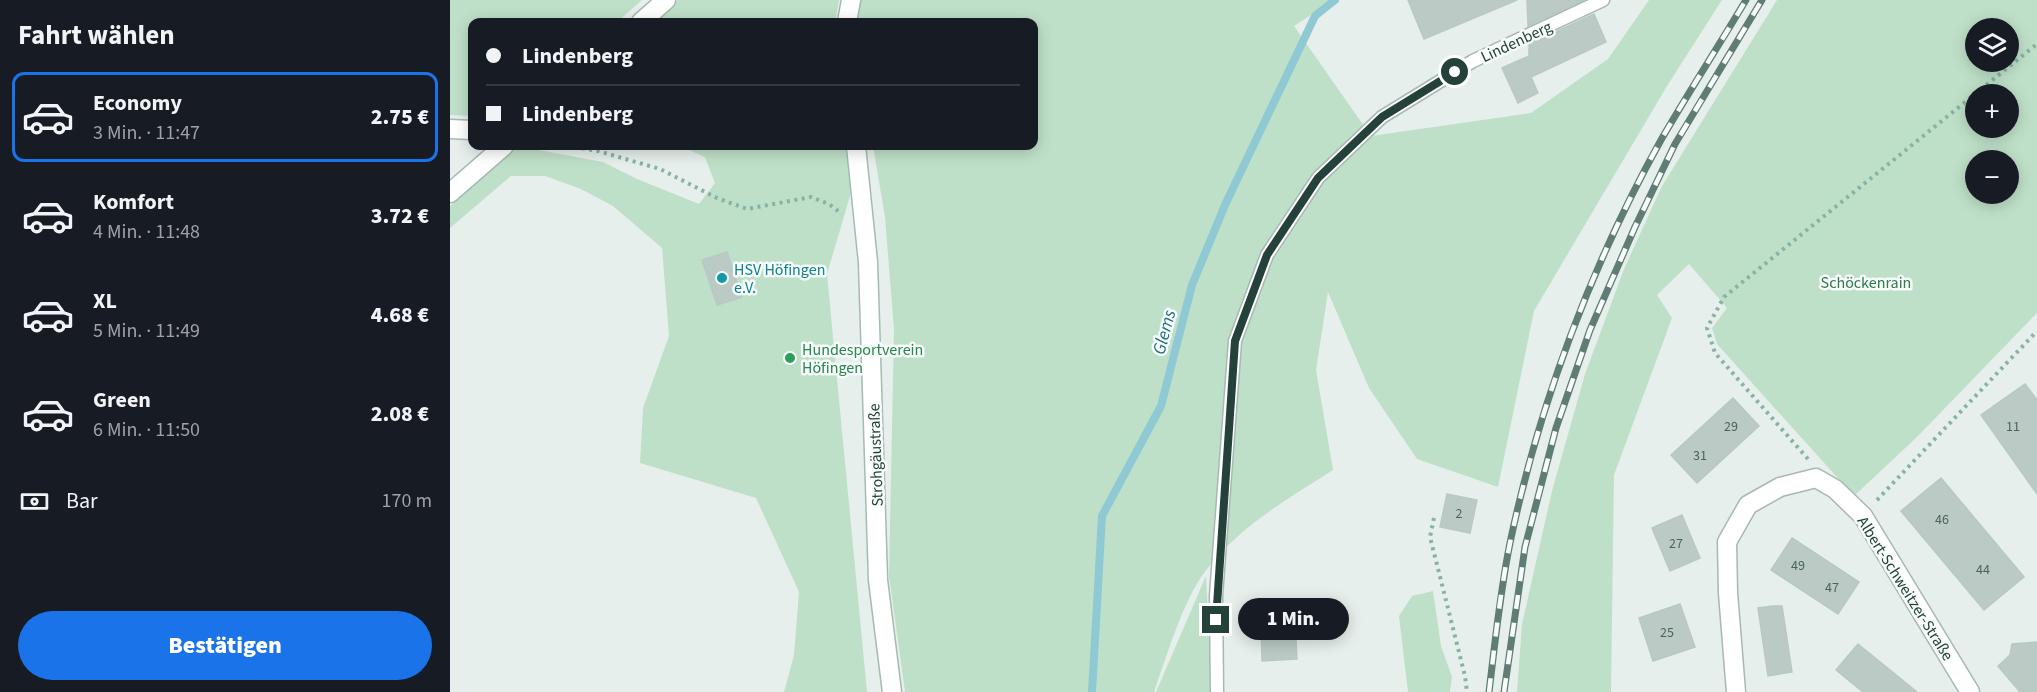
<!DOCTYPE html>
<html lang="de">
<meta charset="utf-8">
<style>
:root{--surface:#171b24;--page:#242831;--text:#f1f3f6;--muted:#9ea1a6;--line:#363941;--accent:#1a73e8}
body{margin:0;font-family:"Source Sans 3",sans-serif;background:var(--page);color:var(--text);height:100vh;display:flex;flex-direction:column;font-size:22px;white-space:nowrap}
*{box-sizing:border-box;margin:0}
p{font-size:20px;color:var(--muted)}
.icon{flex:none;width:33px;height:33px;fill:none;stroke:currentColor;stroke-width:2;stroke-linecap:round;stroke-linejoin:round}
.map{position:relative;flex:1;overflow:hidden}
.details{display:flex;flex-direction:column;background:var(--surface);width:450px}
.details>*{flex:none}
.hud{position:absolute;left:18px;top:18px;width:570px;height:132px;border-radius:12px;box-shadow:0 3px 15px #0003;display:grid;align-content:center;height:132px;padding:0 18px;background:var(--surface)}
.tools{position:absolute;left:1515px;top:18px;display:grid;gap:12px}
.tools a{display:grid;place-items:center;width:54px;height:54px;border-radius:50%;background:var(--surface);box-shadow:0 3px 15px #0003;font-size:30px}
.end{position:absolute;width:27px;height:27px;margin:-14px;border:8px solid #24423a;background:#fff;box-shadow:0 0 0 3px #fff}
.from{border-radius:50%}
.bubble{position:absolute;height:42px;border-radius:21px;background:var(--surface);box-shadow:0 3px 15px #0003;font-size:20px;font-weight:800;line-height:42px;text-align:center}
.hud b{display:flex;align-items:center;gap:21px;height:57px;font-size:22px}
.hud b+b{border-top:2px solid var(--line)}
.hud i{width:15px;height:15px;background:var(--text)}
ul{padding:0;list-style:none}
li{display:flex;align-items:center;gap:18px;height:90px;margin:0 12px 9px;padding:0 6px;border:3px solid transparent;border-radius:12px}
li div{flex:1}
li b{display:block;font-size:22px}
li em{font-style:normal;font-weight:800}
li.active{border-color:var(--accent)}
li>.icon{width:54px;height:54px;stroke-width:1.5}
h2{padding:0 18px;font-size:27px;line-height:72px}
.pay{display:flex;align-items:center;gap:15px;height:66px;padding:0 18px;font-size:22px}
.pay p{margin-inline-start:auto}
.action{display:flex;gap:12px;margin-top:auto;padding:12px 18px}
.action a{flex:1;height:69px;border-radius:36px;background:var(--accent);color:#fff;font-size:24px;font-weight:800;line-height:69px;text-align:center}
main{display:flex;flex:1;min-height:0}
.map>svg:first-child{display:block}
.green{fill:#bfe0c8;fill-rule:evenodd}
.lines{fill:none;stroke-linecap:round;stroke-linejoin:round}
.stream{stroke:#8ec9d4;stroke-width:8}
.building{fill:#bbcac4;stroke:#b8c9c2;stroke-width:1.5}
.service-casing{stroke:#a8b8b2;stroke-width:15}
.minor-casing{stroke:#a8b8b2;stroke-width:21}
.secondary-casing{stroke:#a4bbb3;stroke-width:21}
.path{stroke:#86b3a5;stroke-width:4;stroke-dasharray:3 4.5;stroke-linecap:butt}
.service{stroke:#fff;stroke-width:12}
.minor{stroke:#fff;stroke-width:18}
.secondary{stroke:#fff;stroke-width:18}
.rail-casing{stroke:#5f7d75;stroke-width:7}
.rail{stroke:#f7fbf9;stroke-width:4.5;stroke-dasharray:14;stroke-linecap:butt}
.route{stroke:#24423a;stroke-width:8}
.culture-dot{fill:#0f9aa8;stroke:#f7fbf9;stroke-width:2}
.leisure-dot{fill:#2e9e5b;stroke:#f7fbf9;stroke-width:2}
.labels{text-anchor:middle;stroke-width:5;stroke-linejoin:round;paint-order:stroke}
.number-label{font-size:14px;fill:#4a645c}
.street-label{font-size:16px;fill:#24423a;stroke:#f7fbf9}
.culture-label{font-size:16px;fill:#0d838f;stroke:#f7fbf9;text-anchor:start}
.park-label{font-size:16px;fill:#2d7a4b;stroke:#f7fbf9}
.leisure-label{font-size:16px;fill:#27864d;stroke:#f7fbf9;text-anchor:start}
.water-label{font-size:18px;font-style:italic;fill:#1c6f80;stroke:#f7fbf9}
</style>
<main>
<section class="details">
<h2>Fahrt wählen</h2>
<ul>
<li class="active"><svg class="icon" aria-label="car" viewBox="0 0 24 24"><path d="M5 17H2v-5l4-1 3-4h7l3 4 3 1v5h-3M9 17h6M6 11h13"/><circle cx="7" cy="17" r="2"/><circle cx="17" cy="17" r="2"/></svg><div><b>Economy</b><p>3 Min. · 11:47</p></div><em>2.75 €</em></li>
<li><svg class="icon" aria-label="car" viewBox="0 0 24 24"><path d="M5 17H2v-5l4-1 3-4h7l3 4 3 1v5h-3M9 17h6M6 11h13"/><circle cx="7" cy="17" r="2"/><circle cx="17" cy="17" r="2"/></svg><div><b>Komfort</b><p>4 Min. · 11:48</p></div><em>3.72 €</em></li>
<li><svg class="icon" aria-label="car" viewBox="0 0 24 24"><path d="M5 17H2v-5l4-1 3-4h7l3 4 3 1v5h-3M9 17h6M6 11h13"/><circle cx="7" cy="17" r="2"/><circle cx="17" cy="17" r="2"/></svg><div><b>XL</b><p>5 Min. · 11:49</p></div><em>4.68 €</em></li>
<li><svg class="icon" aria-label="car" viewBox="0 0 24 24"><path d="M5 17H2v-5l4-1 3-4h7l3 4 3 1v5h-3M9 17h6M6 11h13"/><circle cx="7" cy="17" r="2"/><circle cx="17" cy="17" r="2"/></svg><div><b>Green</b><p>6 Min. · 11:50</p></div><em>2.08 €</em></li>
</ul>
<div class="pay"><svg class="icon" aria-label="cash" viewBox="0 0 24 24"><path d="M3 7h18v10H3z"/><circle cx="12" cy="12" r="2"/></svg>Bar<p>170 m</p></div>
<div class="action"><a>Bestätigen</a></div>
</section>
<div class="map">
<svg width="1587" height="692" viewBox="0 0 1587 692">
<rect width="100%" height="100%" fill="#e6efeb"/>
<g class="green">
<polygon points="0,0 192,0 167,22 22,22 22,116 0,115"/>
<polygon points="228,0 389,0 385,22 203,22"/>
<path d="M409,0H884L844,26L921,136L1081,113L1158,59L1199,0H1272L1217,86L1084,311L1048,487L967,459L919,388L878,292L866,370L883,470C836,500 788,527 754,573C733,601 716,658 704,692H455L439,576L444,329L435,217L423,146H584V22H407Z"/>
<path d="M1327,0H1587V313L1468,436L1404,496L1267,344L1262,328L1277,308L1239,264L1207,295L1222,318L1164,475L1161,692H1067L1072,624L1102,491L1135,374L1174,269L1212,186ZM1526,28H1558V62H1526ZM1526,94H1558V128H1526ZM1526,160H1558V194H1526Z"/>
<polygon points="67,146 153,162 187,179 249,204 265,183 255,157 230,146 396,146 403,186 377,274 417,692 334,692 344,655 349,592 306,498 190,463 193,408 219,336 212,248 163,206 131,189 95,176 61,176 0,228 0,206"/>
<polygon points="756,576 762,692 706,692"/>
<polygon points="983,591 991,646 1002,677 1000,692 958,692 949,616 962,596"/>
</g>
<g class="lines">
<polyline class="stream" points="642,692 652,516 711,406 742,285 775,205 865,16 885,0"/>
</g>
<g class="building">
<polygon points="958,0 1067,0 974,39"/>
<polygon points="1077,0 1134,0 1078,26"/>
<polygon points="1144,14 1156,42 1081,77 1088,93 1068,103 1052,68 1079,56 1079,44"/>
<polygon points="277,252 292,297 267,305 252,260"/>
<polygon points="1575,384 1587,400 1587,494 1531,415"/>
<polygon points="1283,398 1309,426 1247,483 1221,455"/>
<polygon points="1491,478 1574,577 1534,610 1451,511"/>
<polygon points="997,494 1027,500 1020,533 990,527"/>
<polygon points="1232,515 1250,558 1220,571 1202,528"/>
<polygon points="1342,538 1409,582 1388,614 1321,570"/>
<polygon points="1230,604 1245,647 1203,661 1189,618"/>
<polygon points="1323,606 1332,606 1342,672 1318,676 1308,608"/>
<polygon points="845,621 847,659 812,661 811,623"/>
<polygon points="1587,642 1587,692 1570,692 1548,666 1560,655 1562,644"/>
<polygon points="1408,644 1440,670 1467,692 1413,692 1386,670"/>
</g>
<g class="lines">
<g class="service-casing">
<polyline id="service" points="767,692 766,596 785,341 817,255 868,178 932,117 1023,61 1153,0"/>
</g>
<g class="minor-casing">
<g id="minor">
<polyline points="0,129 22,130"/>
<polyline points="1286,692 1278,593 1277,542 1298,505 1330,487 1366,478 1385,489 1413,516 1520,692"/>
</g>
</g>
<g class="secondary-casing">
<g id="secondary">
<polyline points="191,22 216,0"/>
<polyline points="397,22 401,0"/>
<polyline points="406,146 418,262 428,580 442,692"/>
<polyline points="0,193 54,146"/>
</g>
</g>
<g class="path">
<polyline points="117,146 148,151 210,169 267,198 297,209 361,197 379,204 392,214"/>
<polyline points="1358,459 1265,353 1257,328 1274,297 1587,44"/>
<polyline points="1427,500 1587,331"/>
<polyline points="984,518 980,537 1015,676 1017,692"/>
</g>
<use href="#service" class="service"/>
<use href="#minor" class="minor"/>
<use href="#secondary" class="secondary"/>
<g class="rail-casing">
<g id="rail">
<path d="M1039,692C1045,643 1050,592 1060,543C1089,404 1142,264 1211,140C1238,93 1268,47 1296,0"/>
<polyline points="1054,692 1075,547 1106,428 1140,330 1185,227 1225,144 1312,0"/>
</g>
</g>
<use href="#rail" class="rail"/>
</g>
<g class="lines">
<polyline class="route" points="766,620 785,341 817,255 868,178 932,117 1005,72"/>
</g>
<circle class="culture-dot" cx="272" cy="278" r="6"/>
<circle class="leisure-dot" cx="340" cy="358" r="6"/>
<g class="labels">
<g class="number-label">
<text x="1281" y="431">29</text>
<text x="1563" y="431">11</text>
<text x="1250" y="460">31</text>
<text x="1009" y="518">2</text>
<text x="1492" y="524">46</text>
<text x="1226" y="548">27</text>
<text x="1348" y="570">49</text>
<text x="1533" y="574">44</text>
<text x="1382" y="592">47</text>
<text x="1217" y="637">25</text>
</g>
<g class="street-label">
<text transform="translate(1066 41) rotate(-25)" y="6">Lindenberg</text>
<text transform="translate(425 455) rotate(-92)" y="6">Strohgäustraße</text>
<text transform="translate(1456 588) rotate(58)" y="6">Albert-Schweitzer-Straße</text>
</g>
<g class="culture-label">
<text x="284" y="275">HSV Höfingen<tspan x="284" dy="18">e.V.</tspan></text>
</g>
<g class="park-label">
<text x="1416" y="288">Schöckenrain</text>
</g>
<g class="leisure-label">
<text x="352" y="355">Hundesportverein<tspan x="352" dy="18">Höfingen</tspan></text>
</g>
<g class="water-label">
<text transform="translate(714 332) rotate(-75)" y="6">Glems</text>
</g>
</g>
</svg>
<div class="tools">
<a><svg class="icon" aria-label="layers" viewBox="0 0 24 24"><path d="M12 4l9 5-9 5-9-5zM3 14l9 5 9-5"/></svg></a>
<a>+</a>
<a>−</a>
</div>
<i class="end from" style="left:1005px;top:72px"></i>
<i class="end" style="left:766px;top:620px"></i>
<div class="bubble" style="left:788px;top:598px;width:111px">1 Min.</div>
<div class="hud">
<b><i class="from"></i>Lindenberg</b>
<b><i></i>Lindenberg</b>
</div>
</div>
</main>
